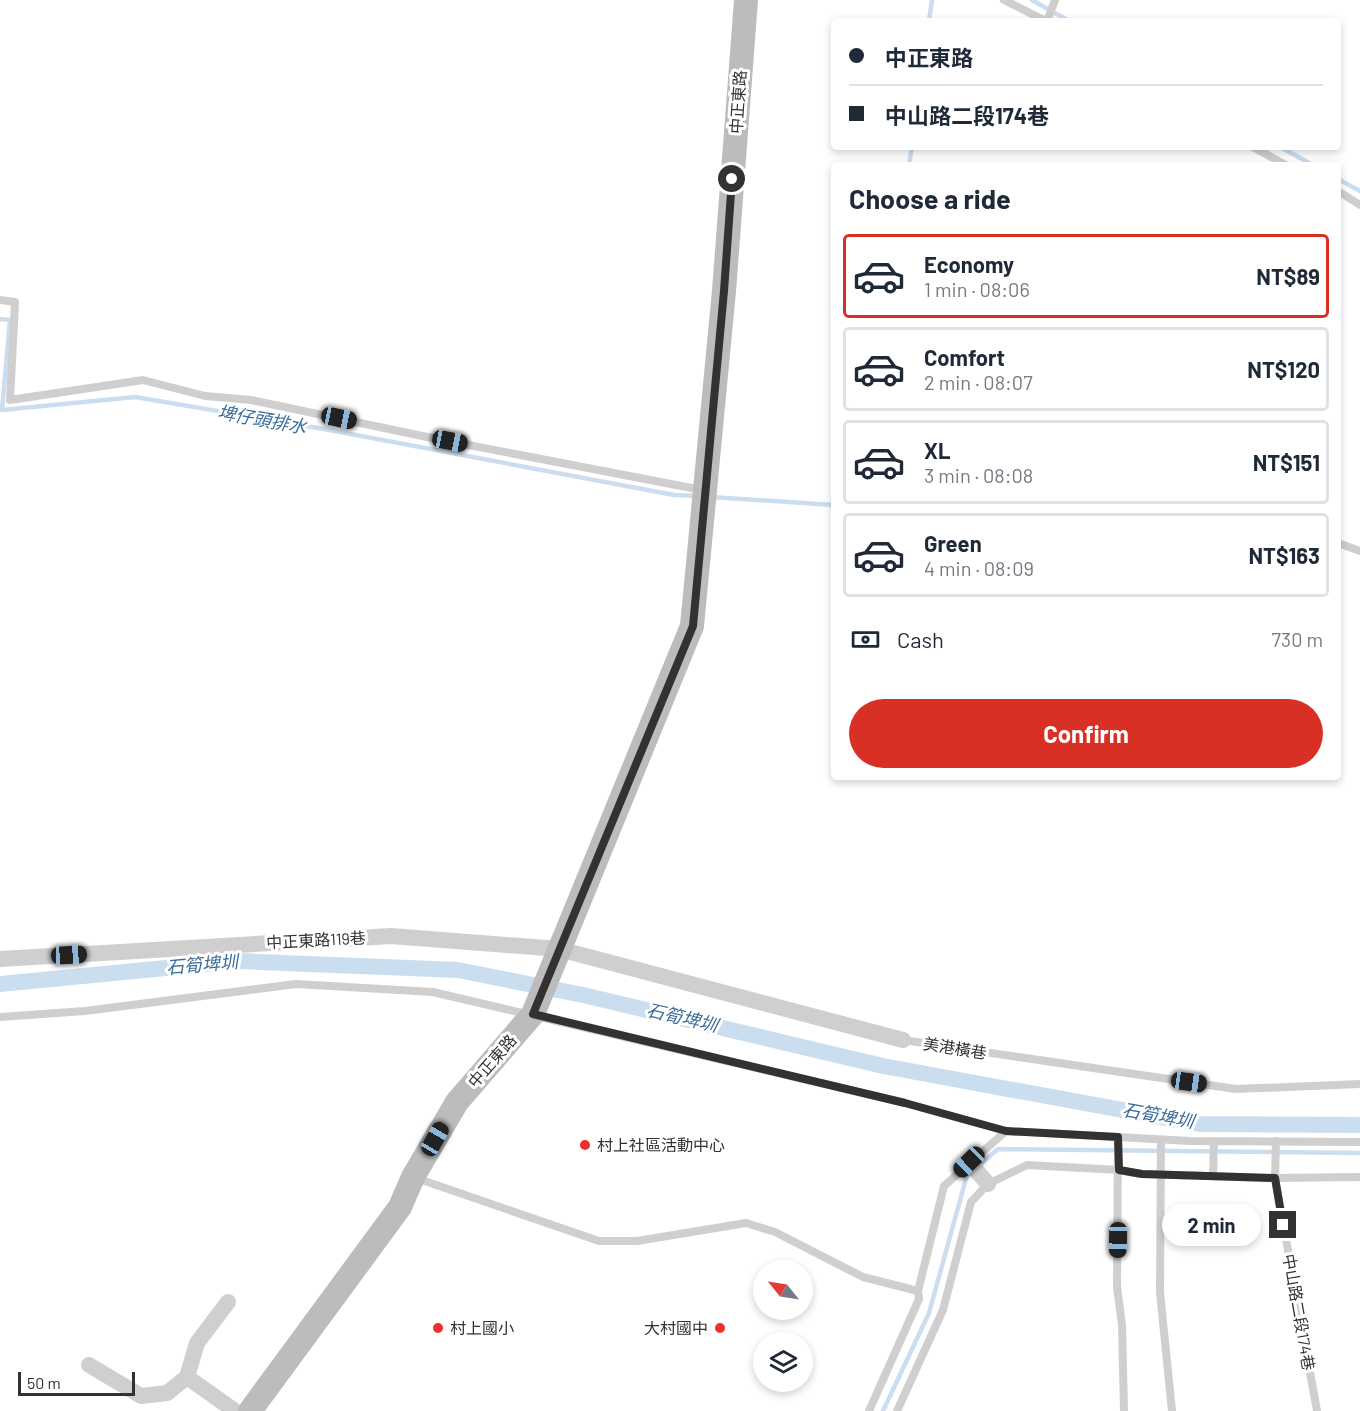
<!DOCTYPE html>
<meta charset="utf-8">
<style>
:root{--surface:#fff;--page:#f2f2f3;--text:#1f2937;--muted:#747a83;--line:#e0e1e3;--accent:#d93025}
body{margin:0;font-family:Barlow,"Noto Sans TC",sans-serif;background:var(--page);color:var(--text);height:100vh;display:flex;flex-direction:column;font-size:22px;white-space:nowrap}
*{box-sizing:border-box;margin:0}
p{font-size:20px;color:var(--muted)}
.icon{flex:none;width:33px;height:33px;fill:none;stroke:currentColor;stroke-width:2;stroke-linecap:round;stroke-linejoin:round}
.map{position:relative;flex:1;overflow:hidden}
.side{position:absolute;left:831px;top:162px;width:510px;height:618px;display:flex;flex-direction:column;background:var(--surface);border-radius:6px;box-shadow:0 3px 9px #0003}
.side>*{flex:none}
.hud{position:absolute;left:831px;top:18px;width:510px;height:132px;border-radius:6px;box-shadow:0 3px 9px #0003;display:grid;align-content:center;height:132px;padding:0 18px;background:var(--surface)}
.needle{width:39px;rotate:300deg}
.tools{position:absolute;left:753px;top:1260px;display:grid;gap:12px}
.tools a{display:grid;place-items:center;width:60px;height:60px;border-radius:50%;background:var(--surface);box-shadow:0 3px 9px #0003;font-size:30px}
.scale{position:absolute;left:18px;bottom:15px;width:117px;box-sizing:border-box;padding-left:6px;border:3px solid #323232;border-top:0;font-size:16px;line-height:21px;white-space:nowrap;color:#323232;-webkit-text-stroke:4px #fff;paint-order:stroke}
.end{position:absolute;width:27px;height:27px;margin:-14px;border:8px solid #323232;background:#fff;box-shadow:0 0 0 3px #fff}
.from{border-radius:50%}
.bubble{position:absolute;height:42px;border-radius:21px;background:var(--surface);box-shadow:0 3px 9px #0003;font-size:20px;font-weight:700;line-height:42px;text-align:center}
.car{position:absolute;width:18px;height:36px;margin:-18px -9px;border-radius:8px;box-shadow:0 0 4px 2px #0007;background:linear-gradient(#222 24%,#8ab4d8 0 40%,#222 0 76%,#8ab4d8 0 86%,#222 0)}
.hud b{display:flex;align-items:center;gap:21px;height:57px;font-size:22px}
.hud b+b{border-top:2px solid var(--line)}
.hud i{width:15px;height:15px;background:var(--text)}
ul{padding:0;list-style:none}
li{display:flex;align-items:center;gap:18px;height:84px;margin:0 12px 9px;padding:0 6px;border:3px solid var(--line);border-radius:6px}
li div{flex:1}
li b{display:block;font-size:22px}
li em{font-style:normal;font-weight:700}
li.active{border-color:var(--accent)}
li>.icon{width:54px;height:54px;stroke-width:1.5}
h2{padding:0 18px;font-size:27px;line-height:72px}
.pay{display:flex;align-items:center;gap:15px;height:66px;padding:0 18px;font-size:22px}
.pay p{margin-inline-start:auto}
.button{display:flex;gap:12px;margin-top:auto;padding:12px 18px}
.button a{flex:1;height:69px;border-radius:36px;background:var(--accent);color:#fff;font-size:24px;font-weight:700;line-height:69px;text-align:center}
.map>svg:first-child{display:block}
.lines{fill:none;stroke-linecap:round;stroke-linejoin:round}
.stream{stroke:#cbdeef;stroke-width:4.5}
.canal{stroke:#cbdeef;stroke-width:16}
.lane{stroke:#cfcfcf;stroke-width:8}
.street{stroke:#cfcfcf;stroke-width:16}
.secondary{stroke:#bcbcbc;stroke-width:24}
.route{stroke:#323232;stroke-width:8}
.poi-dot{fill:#f02e2c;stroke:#fff;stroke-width:2}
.labels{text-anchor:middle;stroke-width:6;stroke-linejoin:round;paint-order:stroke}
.street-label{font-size:16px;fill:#323232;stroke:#fff}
.poi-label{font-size:16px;fill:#323232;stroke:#fff;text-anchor:start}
.water-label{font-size:18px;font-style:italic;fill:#396c9a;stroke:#fff}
</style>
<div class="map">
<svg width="1360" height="1411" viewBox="0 0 1360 1411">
<rect width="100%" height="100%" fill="#fff"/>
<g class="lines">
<g class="stream">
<polyline points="1032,0 1069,21"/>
<polyline points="929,21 932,0"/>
<polyline points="1280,147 1313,165"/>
<polyline points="909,165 912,147"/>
<polyline points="1338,179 1360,191"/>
<polyline points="0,319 10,320 2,410 135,397 324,429 674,495 697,496"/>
<polyline points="711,497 834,505"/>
<polyline points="883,1411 929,1313 967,1175 998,1149 1360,1153"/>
</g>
<polyline class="canal" points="0,984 238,961 458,970 583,995 883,1066 1199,1124 1360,1125"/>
<g class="lane">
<polyline points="1004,0 1046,21"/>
<polyline points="1047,21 1055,0"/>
<polyline points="1253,147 1286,165"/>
<polyline points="1338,191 1360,205"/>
<polyline points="0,300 15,302 10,400 143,380 205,396 251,400 427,437 702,490"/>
<polyline points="1338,543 1360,551"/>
<polyline points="0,1017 85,1011 296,984 433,992 905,1103 1006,1131 1191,1141 1360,1142"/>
<polyline points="903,1040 1236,1089 1360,1084"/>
<polyline points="1118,1137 1117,1287 1122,1325 1124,1411"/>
<polyline points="1161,1140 1160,1292 1172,1411"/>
<polyline points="1276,1141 1275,1178 1317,1411"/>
<polyline points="1213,1176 1214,1141"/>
<polyline points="416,1178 599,1241 637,1241 746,1223 775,1232 863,1277 918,1291"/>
<polyline points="869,1411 919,1299 918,1291 944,1186 1006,1131"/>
<polyline points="897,1411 943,1310 971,1202 988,1184 1027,1165 1119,1170 1142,1174 1275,1178 1360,1177"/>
</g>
<g class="street">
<polyline points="0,959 391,936 559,949 903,1040"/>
<polyline points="969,1162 988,1184"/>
<polyline points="89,1365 141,1396 167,1393 187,1377 235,1411"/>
<polyline points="187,1377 197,1343 228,1302"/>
</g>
<polyline class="secondary" points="250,1411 400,1207 413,1177 457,1102 533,1014 692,626 724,291 746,0"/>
</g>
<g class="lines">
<polyline class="route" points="732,179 724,291 693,626 533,1014 905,1103 1006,1131 1118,1137 1119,1170 1142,1174 1275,1178 1283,1225"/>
</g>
<g class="poi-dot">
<circle cx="585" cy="1145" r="6"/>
<circle cx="438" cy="1328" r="6"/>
<circle cx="720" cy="1328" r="6"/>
</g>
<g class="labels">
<g class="street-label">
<text transform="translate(738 102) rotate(-86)" y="6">中正東路</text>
<text transform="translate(316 940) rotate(-3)" y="6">中正東路119巷</text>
<text transform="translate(955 1048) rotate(9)" y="6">美港橫巷</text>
<text transform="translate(492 1061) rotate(-49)" y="6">中正東路</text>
<text transform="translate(1299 1312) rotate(80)" y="6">中山路二段174巷</text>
</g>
<g class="poi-label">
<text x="597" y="1151">村上社區活動中心</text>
<text x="450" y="1334">村上國小</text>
<text x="708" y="1334" text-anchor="end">大村國中</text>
</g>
<g class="water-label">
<text transform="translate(262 420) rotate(10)" y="6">埤仔頭排水</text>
<text transform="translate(202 965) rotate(-5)" y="6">石筍埤圳</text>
<text transform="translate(682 1018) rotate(13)" y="6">石筍埤圳</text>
<text transform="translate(1158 1116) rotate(10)" y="6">石筍埤圳</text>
</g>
</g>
</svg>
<div class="tools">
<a><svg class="needle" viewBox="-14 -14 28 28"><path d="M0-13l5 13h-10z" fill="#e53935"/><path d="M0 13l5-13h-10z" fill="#747a83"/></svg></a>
<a><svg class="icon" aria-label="layers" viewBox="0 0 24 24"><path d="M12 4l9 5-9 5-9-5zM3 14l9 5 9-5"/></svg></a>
</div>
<div class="scale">50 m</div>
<i class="end from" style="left:732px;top:179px"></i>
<i class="end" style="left:1283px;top:1225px"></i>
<div class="bubble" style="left:1162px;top:1204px;width:99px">2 min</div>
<i class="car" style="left:339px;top:418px;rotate:102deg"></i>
<i class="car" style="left:450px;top:441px;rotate:101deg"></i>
<i class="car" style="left:69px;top:955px;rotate:87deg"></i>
<i class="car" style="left:1189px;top:1082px;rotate:98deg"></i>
<i class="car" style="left:435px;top:1139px;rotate:30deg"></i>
<i class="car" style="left:969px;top:1162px;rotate:226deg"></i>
<i class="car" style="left:1118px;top:1240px;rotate:181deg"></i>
<div class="hud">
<b><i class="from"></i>中正東路</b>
<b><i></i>中山路二段174巷</b>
</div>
<section class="side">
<h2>Choose a ride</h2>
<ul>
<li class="active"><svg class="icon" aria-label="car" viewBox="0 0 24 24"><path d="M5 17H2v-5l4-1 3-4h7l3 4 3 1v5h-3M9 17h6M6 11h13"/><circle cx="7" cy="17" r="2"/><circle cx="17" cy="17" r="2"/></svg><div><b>Economy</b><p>1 min · 08:06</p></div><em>NT$89</em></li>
<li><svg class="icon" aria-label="car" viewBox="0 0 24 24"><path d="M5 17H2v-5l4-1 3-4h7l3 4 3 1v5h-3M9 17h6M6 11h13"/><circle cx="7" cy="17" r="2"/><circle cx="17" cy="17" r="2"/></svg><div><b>Comfort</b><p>2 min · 08:07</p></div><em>NT$120</em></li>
<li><svg class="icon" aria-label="car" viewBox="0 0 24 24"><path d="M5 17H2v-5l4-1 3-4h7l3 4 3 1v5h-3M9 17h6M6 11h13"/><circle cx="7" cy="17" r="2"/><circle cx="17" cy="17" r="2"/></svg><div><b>XL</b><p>3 min · 08:08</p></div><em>NT$151</em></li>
<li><svg class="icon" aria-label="car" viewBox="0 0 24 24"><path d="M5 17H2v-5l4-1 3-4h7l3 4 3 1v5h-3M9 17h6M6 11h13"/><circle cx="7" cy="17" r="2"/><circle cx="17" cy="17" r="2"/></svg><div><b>Green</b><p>4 min · 08:09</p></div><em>NT$163</em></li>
</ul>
<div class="pay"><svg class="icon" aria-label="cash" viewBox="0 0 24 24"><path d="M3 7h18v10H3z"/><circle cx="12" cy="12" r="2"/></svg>Cash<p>730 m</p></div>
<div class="button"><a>Confirm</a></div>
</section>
</div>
